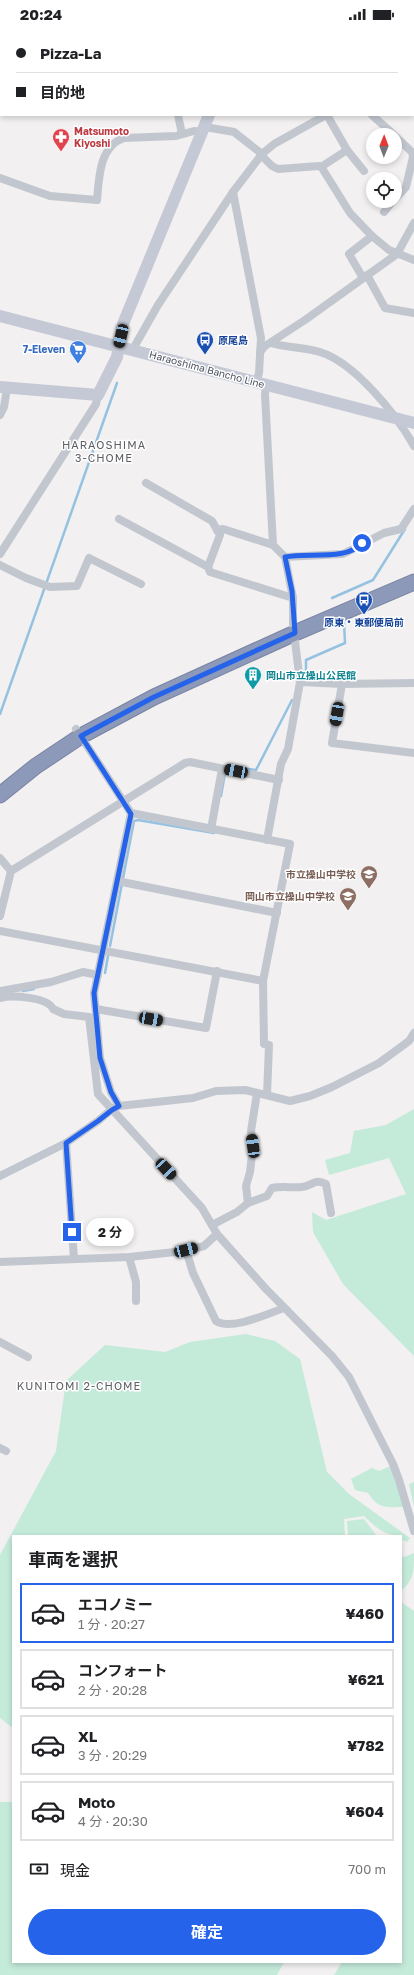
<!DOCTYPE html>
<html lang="ja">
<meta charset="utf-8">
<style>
:root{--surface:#fff;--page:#f6f6f6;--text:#202124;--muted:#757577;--line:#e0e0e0;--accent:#2563eb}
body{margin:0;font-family:"Golos Text","Noto Sans JP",sans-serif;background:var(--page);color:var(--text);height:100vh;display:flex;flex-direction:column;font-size:15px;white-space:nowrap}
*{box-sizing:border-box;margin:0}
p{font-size:13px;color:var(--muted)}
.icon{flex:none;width:22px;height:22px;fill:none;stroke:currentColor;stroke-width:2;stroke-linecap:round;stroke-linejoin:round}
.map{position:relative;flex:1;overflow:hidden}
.details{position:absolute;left:12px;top:1507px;width:390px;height:428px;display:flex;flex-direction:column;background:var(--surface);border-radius:0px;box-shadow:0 2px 6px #0003}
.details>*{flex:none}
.banner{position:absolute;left:0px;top:0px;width:414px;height:88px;box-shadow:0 2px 6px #0003;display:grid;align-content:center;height:88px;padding:0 16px;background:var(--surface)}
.needle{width:26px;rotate:1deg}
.controls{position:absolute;left:366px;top:100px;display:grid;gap:8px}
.controls a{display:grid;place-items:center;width:36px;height:36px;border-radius:50%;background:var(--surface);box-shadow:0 2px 6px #0003;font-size:20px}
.end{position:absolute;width:18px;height:18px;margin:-9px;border:5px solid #2563eb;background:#fff;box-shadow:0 0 0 2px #fff}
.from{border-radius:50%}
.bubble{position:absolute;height:28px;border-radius:14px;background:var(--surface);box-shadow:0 2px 6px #0003;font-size:13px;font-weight:700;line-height:28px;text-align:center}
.car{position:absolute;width:12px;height:24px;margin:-12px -6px;border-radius:5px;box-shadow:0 0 3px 1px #0007;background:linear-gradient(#222 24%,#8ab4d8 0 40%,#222 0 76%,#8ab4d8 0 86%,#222 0)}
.banner b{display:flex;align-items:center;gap:14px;height:38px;font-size:15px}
.banner b+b{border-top:1px solid var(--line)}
.banner i{width:10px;height:10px;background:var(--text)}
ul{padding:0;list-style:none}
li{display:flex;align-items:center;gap:12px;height:60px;margin:0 8px 6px;padding:0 8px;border:2px solid var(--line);border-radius:0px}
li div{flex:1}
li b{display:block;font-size:15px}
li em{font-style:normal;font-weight:700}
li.selected{border-color:var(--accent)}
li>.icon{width:36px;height:36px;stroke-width:1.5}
h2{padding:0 16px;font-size:18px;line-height:48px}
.pay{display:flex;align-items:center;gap:10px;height:44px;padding:0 16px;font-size:15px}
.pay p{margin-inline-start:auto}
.primary-button{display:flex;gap:8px;margin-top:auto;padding:8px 16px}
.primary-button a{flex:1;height:46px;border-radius:24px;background:var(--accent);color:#fff;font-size:16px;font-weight:700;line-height:46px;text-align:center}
.status{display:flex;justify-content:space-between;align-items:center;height:28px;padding:0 20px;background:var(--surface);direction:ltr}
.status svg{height:11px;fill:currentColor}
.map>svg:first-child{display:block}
.green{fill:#c4eada}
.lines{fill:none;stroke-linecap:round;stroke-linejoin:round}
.stream{stroke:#96c2e1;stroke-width:2.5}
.highway-casing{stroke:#7984a4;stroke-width:17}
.street{stroke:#c2c7cf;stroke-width:8}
.secondary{stroke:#c5c9d6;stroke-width:12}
.highway{stroke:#8d99b8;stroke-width:15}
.route{stroke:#2563eb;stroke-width:5}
.labels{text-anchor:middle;stroke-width:3;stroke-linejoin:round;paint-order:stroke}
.health-label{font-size:10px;font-weight:bold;fill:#be3a42;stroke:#fff;text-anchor:start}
.transit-label{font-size:10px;font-weight:bold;fill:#164399;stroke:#fff;text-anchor:start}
.shop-label{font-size:10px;font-weight:bold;fill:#366cbe;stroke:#fff;text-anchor:end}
.street-label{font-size:10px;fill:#4a4f5b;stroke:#fff}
.culture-label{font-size:10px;font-weight:bold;fill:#0d838f;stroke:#fff;text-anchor:start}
.education-label{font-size:10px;font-weight:bold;fill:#785e54;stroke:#fff;text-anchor:end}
.neighbourhood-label{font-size:11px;letter-spacing:1px;fill:#5d5e63;stroke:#fff}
</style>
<div class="status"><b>20:24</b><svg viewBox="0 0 49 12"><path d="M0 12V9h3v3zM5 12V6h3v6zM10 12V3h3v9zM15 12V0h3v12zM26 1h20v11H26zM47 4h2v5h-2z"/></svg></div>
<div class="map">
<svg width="414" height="1947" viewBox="0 0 414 1947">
<rect width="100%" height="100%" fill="#f2f0f0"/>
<g class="green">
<polygon points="414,1081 414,1328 343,1256 313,1204 312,1184 326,1192 406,1166 389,1130 329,1147 325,1132 350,1125 354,1103 386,1097"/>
<path d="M246,1306L275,1313L300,1331L327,1444L349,1466L410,1510L407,1514L401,1511V1508C385,1508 375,1499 364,1488L344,1491L345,1508H13V1700L0,1690V1527L56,1423L66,1353L105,1317L165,1324L190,1314Z"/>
<path d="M391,1438L404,1479C386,1479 379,1482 368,1465L355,1462L351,1451L372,1440L379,1443Z"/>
<polygon points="414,1454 414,1478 409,1456"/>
<polygon points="364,1491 377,1508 348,1508 347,1493"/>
<path d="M414,1525C414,1543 414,1552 401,1563V1528L404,1529Z"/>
<polygon points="401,1574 414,1583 414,1947 334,1947 342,1934 401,1934"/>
<polygon points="0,1774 13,1774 13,1934 284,1934 277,1947 0,1947"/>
</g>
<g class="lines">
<g class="stream">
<polyline points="332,570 373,552 405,501"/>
<polyline points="306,648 306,632 345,615 344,595"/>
<polyline points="0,686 117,355"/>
<polyline points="227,738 256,742 292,672"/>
<polyline points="221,768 225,745"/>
<polyline points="110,918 134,793 138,792 214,805"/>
<polyline points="105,945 108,928"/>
<polyline points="23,963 34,961"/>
</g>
<g class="highway-casing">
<polyline id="highway" points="0,767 36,738 81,708 154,669 295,605 414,554"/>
</g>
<g class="street">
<polyline points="160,0 160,1"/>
<polyline points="413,34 414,34"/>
<polyline points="178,87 182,106"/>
<polyline points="327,87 347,122 364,143"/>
<polyline points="372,87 394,107"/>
<polyline points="205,99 234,104 262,126"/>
<polyline points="395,108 412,124 413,129 406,159 395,171"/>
<polyline points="261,127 272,138 278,141 319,138 322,140 350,185 372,208"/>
<polyline points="321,139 347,122"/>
<path d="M0,150L50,168L97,172C99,151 99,118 124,110L176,108L194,103L203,104"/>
<polyline points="233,164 261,310 259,345 256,354"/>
<polyline points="384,184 393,173"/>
<polyline points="367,247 385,280 414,285"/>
<polyline points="363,250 349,226 372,208 389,222 414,232"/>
<path d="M271,315C287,320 304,319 320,324C355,335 396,386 414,418"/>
<polyline points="133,321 158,277 233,164 262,126 274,116 326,87"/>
<polyline points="260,324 265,318 305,292 397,226 414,195"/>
<polyline points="266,356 265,367 273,517"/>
<polyline points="0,387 4,379 7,360"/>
<polyline points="146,455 212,493 220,507 208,539"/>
<polyline points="119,491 208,539 210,544 293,570 293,597 300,654 288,721 281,736 267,812"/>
<polyline points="217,502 223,501 273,517 285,529 293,570"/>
<polyline points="0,526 96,376 98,367"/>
<polyline points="285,529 343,526 384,505 401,501 414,481"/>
<polyline points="0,537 26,550 50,559 77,558 89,530 141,556"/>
<polyline points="300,654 342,656 414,655"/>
<polyline points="342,656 332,715 414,725"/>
<polyline points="76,701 131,785 94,965 100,1030 111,1064 119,1078"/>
<polyline points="131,785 290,816 263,953 264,1016 269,1017 267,1067"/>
<polyline points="211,801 222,741"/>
<polyline points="0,830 11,843"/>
<polyline points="117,853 277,885"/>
<polyline points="0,888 11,843 185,735 190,734 279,752"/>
<polyline points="0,903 263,953"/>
<polyline points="0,963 51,954 83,944 98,947"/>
<path d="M0,970C12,967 48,969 53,981L64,986L89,989L98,1066L202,1180L217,1206L266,1261L332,1328L349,1349L393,1436L399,1452L414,1503"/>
<polyline points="96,981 206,1000 217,943"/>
<polyline points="66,1115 74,1231"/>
<polyline points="0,1148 66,1115 98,1093 112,1081 119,1078 193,1070 216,1063 245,1062 290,1073 310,1068 332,1059 379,1035 409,1013 414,1005"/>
<path d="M248,1175L267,1168L272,1160C282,1158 291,1160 302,1159C312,1158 315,1150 326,1156L331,1185"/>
<polyline points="212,1197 237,1184 248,1175 246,1158 250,1144 253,1118 251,1103 257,1065"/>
<path d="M186,1222L193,1245L216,1293C231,1303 267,1286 284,1280"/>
<polyline points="129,1229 136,1254 136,1273"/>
<polyline points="0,1234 129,1229 184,1223 204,1218 217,1206"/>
<polyline points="0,1314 28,1329"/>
<polyline points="0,1420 6,1423"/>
</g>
<g class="secondary">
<polyline points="244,1 244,0"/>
<polyline points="0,288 414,395"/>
<polyline points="0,359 98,367 117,329 123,296 209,87"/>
</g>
<use href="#highway" class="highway"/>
</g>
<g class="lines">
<path class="route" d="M72,1204L66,1115L98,1093L112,1082L119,1078L111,1064L100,1030L94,965L131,786L81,708L154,669L295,605L292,563L285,529C306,524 348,533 362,515"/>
</g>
<defs>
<g id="pharmacy-pin" transform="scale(0.9)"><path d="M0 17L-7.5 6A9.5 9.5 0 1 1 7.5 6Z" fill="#e0444e" stroke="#fff"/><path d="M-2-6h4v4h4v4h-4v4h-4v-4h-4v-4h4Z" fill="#fff"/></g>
<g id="bus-pin" transform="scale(0.9)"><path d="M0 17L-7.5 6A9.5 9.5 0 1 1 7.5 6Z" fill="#1a4fb4" stroke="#fff"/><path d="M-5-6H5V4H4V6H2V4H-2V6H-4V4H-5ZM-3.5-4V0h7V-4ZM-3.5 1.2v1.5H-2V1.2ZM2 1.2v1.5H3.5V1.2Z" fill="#fff"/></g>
<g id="supermarket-pin" transform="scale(0.9)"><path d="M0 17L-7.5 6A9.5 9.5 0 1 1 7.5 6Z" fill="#3f7fe0" stroke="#fff"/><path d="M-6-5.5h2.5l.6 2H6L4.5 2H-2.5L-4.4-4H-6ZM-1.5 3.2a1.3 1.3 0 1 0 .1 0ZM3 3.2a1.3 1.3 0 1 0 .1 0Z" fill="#fff"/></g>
<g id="building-pin" transform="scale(0.9)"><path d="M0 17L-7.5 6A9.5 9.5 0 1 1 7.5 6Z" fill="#0f9aa8" stroke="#fff"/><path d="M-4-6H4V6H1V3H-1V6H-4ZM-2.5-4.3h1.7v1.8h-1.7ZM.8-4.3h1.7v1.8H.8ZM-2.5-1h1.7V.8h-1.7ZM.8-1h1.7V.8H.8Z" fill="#fff"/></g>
<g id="school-pin" transform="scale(0.9)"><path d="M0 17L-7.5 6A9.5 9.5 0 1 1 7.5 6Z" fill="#8d6e63" stroke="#fff"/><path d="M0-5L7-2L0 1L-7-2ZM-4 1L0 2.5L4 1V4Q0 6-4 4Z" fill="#fff"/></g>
</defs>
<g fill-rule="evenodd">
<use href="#pharmacy-pin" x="61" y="109"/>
<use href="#bus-pin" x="205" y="312"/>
<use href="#supermarket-pin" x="78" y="321"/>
<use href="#bus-pin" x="364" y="572"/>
<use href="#building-pin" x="253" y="647"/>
<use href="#school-pin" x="369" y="846"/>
<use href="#school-pin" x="348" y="868"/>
</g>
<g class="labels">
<g class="health-label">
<text x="74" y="107">Matsumoto<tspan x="74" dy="12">Kiyoshi</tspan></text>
</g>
<g class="transit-label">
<text x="218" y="316">原尾島</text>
<text x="364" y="598" text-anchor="middle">原東・東郵便局前</text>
</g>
<g class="shop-label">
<text x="65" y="325">7-Eleven</text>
</g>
<g class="street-label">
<text transform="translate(207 341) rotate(15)" y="4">Haraoshima Bancho Line</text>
</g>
<g class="culture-label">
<text x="266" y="651">岡山市立操山公民館</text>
</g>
<g class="education-label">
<text x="356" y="850">市立操山中学校</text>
<text x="335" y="872">岡山市立操山中学校</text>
</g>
<g class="neighbourhood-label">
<text x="104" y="421">HARAOSHIMA<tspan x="104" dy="13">3-CHOME</tspan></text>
<text x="79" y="1362">KUNITOMI 2-CHOME</text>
</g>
</g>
</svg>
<div class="controls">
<a><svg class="needle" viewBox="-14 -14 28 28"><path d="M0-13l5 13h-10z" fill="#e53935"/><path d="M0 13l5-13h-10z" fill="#757577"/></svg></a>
<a><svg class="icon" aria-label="locate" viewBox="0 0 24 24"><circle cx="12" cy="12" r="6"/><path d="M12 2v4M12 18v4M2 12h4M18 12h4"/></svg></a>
</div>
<i class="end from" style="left:362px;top:515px"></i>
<i class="end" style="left:72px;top:1204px"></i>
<div class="bubble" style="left:86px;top:1190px;width:48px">2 分</div>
<i class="car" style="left:121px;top:308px;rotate:193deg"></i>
<i class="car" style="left:337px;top:686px;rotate:190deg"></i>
<i class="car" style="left:236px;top:743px;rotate:281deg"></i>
<i class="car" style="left:151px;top:991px;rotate:100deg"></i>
<i class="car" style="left:253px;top:1118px;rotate:352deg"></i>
<i class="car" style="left:166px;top:1141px;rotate:137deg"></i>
<i class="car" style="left:186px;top:1222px;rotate:75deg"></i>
<div class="banner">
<b><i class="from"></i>Pizza-La</b>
<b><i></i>目的地</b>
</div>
<section class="details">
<h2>車両を選択</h2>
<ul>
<li class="selected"><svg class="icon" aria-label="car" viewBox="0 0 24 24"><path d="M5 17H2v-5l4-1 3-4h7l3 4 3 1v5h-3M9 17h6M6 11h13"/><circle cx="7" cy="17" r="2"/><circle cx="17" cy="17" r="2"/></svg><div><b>エコノミー</b><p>1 分 · 20:27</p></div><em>¥460</em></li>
<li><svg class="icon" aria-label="car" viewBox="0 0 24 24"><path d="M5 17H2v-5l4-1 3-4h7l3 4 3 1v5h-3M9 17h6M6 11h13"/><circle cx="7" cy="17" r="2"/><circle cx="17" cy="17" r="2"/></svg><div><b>コンフォート</b><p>2 分 · 20:28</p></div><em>¥621</em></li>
<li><svg class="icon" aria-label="car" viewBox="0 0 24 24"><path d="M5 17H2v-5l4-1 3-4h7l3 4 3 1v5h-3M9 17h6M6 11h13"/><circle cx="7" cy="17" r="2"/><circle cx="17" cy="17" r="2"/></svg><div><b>XL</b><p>3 分 · 20:29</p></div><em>¥782</em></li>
<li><svg class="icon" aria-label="car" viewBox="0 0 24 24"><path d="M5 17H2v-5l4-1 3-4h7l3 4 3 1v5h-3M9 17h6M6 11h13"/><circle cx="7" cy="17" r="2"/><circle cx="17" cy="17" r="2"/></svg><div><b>Moto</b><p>4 分 · 20:30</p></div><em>¥604</em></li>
</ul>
<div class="pay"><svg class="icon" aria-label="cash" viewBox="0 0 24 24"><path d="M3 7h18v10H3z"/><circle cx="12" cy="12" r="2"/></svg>現金<p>700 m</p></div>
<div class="primary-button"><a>確定</a></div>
</section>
</div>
